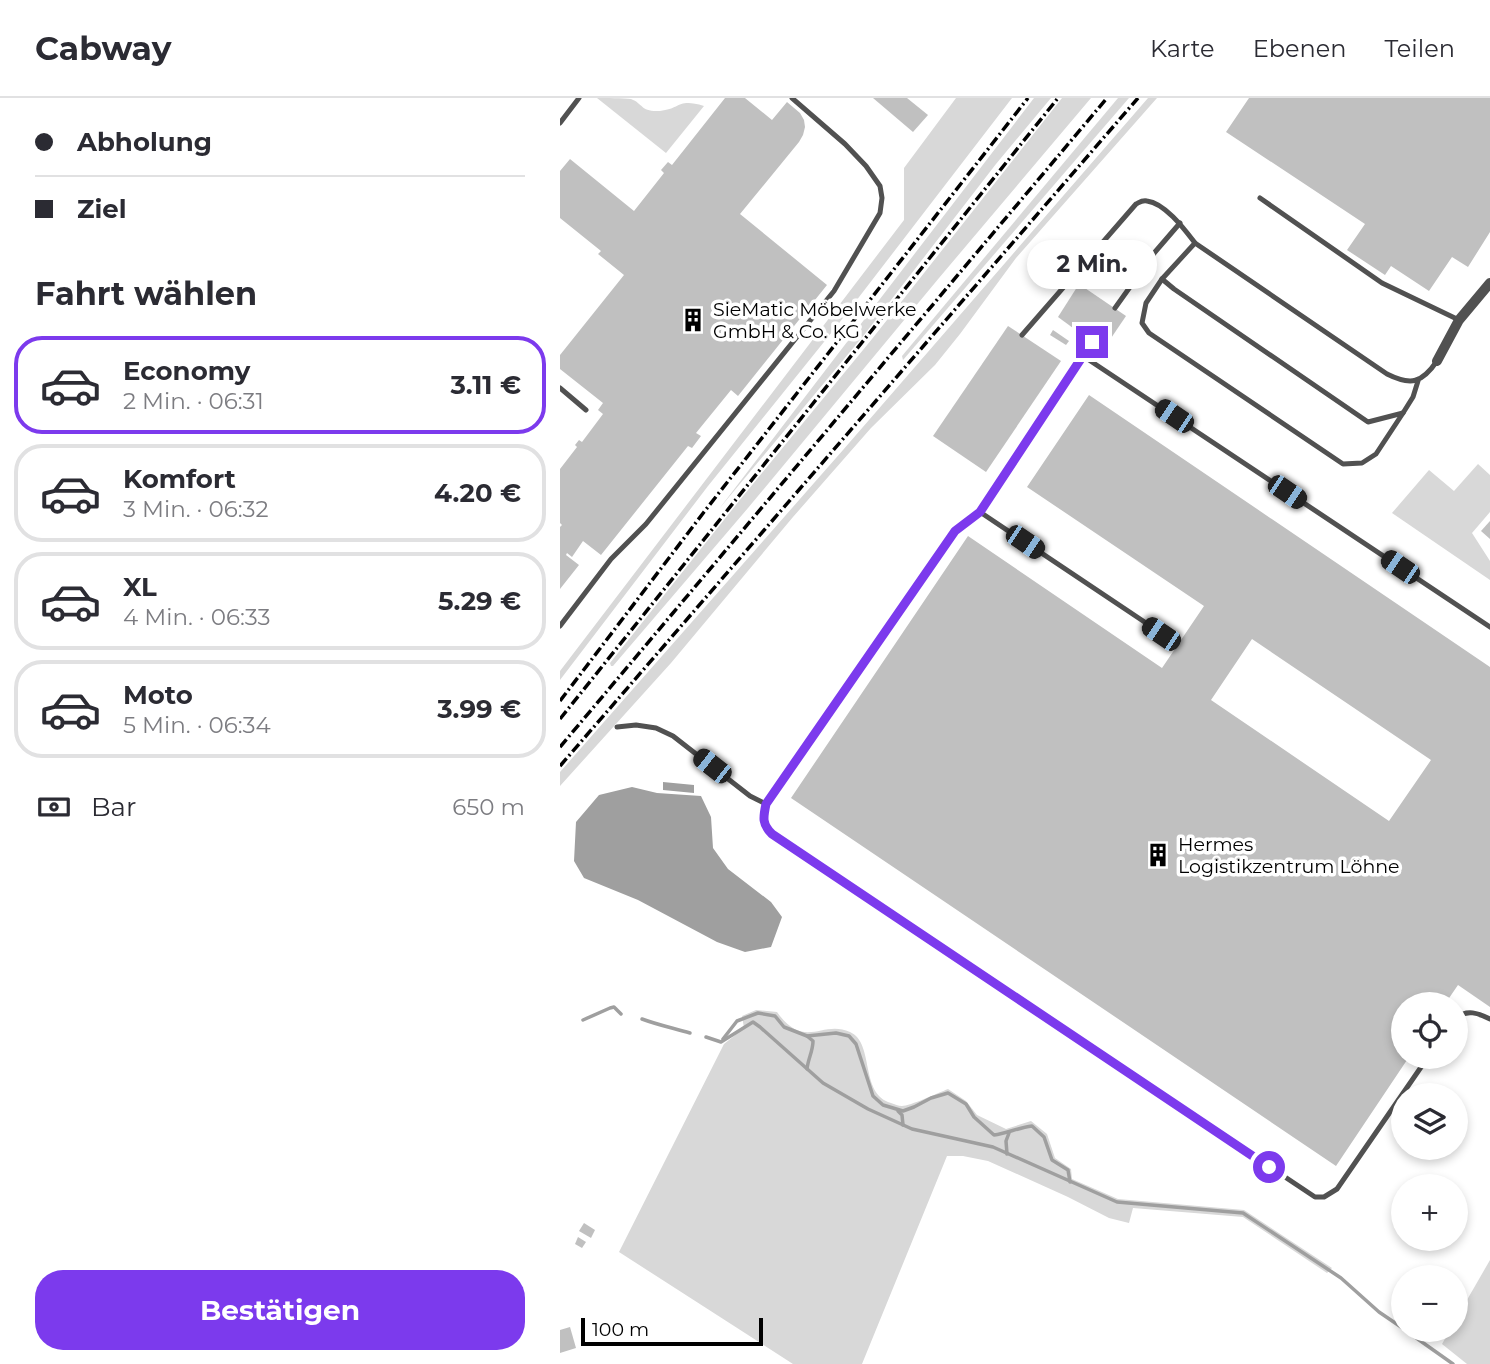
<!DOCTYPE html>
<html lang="de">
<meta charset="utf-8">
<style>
:root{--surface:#fff;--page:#f2f2f3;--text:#2b2b33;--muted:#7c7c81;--line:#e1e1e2;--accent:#7c3aed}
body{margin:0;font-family:Montserrat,sans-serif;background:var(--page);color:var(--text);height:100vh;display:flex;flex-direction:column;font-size:26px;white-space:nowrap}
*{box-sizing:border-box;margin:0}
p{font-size:23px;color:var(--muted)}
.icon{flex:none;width:38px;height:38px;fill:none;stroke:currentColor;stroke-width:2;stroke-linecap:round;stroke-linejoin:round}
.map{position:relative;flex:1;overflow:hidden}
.side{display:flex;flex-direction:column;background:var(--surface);width:560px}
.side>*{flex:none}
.guide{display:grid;align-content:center;height:154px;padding:0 35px;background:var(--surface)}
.controls{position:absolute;left:831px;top:894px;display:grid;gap:14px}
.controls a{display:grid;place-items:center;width:77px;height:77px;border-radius:50%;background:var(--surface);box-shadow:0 4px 10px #0003;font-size:35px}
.scale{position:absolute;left:21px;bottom:18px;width:182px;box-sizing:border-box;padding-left:7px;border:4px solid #000;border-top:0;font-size:19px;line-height:24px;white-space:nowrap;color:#000;-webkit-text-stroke:5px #fff;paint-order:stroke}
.end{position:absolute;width:32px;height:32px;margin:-16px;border:9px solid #7c3aed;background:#fff;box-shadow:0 0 0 4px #fff}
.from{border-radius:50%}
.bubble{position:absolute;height:49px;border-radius:24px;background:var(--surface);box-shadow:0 4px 10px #0003;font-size:23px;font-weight:700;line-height:49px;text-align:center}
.car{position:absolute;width:21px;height:42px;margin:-21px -10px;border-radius:9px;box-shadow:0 0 5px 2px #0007;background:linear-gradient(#222 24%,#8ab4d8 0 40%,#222 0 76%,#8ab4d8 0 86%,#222 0)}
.guide b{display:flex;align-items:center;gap:24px;height:66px;font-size:26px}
.guide b+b{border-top:2px solid var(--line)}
.guide i{width:18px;height:18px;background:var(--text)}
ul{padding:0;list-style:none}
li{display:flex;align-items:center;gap:21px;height:98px;margin:0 14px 10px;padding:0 21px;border:4px solid var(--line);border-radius:28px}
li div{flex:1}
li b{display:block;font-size:26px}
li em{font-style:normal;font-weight:700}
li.current{border-color:var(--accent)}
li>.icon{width:63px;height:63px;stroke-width:1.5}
h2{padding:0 35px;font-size:32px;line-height:84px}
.pay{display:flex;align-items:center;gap:18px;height:77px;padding:0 35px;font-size:26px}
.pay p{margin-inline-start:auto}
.button{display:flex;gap:14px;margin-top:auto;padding:14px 35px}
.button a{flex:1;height:80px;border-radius:28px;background:var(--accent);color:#fff;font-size:28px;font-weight:700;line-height:80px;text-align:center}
header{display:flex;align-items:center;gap:42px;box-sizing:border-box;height:98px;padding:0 35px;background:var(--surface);border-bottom:2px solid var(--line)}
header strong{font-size:33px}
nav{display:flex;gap:38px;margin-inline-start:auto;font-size:24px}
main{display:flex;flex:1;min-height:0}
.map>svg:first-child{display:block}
.green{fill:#d8d8d8}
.water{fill:#9f9f9f}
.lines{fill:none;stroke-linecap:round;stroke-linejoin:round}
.stream{stroke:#9f9f9f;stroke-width:3.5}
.building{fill:#c0c0c0;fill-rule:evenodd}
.lane{stroke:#515151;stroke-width:5}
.street{stroke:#515151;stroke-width:10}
.rail{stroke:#000;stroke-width:3.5;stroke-dasharray:10 3.5 2 3.5;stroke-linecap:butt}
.route{stroke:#7c3aed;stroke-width:9}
.labels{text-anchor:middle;stroke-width:7;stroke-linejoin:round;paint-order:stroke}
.poi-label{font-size:19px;fill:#000;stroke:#fff;text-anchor:start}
</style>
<header>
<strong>Cabway</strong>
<nav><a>Karte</a><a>Ebenen</a><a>Teilen</a></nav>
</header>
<main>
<section class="side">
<div class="guide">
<b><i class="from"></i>Abholung</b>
<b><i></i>Ziel</b>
</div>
<h2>Fahrt wählen</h2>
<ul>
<li class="current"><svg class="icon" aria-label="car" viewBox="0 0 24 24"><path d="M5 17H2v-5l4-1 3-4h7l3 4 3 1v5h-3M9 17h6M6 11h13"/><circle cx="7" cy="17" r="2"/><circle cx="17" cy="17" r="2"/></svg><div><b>Economy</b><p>2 Min. · 06:31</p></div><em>3.11 €</em></li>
<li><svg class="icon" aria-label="car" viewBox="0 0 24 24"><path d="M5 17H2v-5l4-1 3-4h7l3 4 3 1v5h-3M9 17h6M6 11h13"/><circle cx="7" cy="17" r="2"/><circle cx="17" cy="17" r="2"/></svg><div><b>Komfort</b><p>3 Min. · 06:32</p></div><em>4.20 €</em></li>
<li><svg class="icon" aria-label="car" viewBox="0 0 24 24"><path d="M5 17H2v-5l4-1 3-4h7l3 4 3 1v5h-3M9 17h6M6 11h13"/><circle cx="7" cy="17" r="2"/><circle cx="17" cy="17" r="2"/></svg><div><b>XL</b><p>4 Min. · 06:33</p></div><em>5.29 €</em></li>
<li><svg class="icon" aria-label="car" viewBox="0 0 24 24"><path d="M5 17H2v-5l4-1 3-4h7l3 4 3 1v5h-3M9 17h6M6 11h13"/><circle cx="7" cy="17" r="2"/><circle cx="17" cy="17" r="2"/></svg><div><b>Moto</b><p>5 Min. · 06:34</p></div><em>3.99 €</em></li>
</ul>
<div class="pay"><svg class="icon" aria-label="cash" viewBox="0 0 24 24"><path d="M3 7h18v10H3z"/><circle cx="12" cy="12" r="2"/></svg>Bar<p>650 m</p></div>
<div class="button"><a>Bestätigen</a></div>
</section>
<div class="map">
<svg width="930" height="1266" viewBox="0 0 930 1266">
<rect width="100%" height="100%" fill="#fff"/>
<g class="green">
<path d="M37,0C45,0 64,0 71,1C84,6 80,14 100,13C121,11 117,0 144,8L106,55Z"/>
<polygon points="396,0 452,0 276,229 148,388 0,582 0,573 344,122 344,70"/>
<polygon points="474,0 491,0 436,66 304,237 159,411"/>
<polygon points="502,0 531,0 379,180 188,410 53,568 51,568 50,565 179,403 312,241"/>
<polygon points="558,0 569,0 343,262 342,258"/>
<polygon points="588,0 597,0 456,160 400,236 375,267 311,330 233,419 111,565 0,688 0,674 283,352"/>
<polygon points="918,366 930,377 930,414 912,435 930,463 930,482 832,415 869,372 894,393"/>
<path d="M196,912L217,914C245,953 262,921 290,934C315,945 299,996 331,1005C335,1006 338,1008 342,1008C350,1008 378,995 388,991L406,1003L417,1017L446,1031L471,1023L487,1036L495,1060L511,1071L512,1081L558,1101L684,1112L772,1170L767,1175L683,1119L573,1110L569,1125L549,1120L508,1099L428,1063L403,1058H387L302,1266H233L59,1154L164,946L184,930L182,918Z"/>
<polygon points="930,1162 930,1266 907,1266 882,1246 890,1232 896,1232 896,1221"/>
</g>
<g class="water">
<polygon points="103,684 134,687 134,695 103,692"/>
<polygon points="72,689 97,695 141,698 151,719 153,750 168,771 211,804 222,819 211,849 185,854 157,844 78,802 24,780 14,763 16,724 39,697"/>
</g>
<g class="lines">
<g class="stream">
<path d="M82,921C98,927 113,930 130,935"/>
<polyline points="23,922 50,910 54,909 61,916"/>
<path d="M247,938L253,943C253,953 248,961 247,971"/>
<polyline points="146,939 161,944 193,924 200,929 263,985 308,1011 352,1031 433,1049 557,1104 683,1115 781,1180 819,1214 844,1231"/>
<path d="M163,941L177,923L198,915L215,918L224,929L247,938L276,935L289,938L296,946L313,998L323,1007L343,1013L354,1009L371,1000L388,995L406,1006L414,1019L434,1037C447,1035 458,1030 472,1028L484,1039L492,1062L508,1072L510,1084"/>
<polyline points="338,1013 342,1017 343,1027"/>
<polyline points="447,1056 446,1043 449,1035"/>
<polyline points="845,1232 893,1266"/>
</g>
</g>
<g class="building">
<polygon points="165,0 185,0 212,22 227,4 240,15 244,22 245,29 243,37 239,44 180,116 267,187 178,298 171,292 136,335 141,338 132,350 128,348 41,457 23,443 12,459 7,455 6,457 19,467 0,491 0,429 2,427 0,425 0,371 17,349 15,347 19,342 22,344 43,316 38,312 43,305 0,271 0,257 64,177 38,156 41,153 0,120 0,73 10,61 74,113 104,75 101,72 108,64 112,67"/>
<polygon points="313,0 347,0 368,17 353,34"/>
<polygon points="689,0 930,0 930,134 908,169 892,159 869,193 831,168 825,177 787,152 805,126 666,34"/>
<polygon points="519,186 566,218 543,252 498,219"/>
<polygon points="448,228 501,263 426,374 373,338"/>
<polygon points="493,232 509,243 506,247 490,237"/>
<path d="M529,297L930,569V909L898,887L885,906H844V959H849L776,1068L231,700L408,438L602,570L644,508L467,389ZM692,541L871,662L829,723L651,602Z"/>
<polygon points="930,423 930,441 921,433"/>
<polygon points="24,1125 35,1132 31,1140 19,1133"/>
<polygon points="18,1139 26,1144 22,1150 15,1146"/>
<polygon points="10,1229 16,1250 0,1255 0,1232"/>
</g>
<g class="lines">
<g class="lane">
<polyline points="0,25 19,0"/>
<polyline points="700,100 822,185 899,222"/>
<polyline points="635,145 602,181 614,191 808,324 843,315 853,299 858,283"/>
<polyline points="602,181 586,205 582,225 589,235 783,366 802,365 816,356 843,315"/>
<polyline points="555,210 595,154 620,125"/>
<path d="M462,237L576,106C580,104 582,102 587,103C605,105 625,132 635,145L827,276C851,288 862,285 877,263"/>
<path d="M532,244L420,414L395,434L206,706C203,720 202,726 212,736L755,1099H764L777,1091L868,959"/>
<polyline points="523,258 930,529"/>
<polyline points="0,290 26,312"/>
<polyline points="420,414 601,535"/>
<polyline points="0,528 51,461 86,426 274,193 320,115 322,100 320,88 306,68 285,46 232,0"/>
<polyline points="57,629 76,627 96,630 113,638 190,698 206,706"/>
<path d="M896,920C907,911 918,915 930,921"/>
</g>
<polyline class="street" points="877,263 899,222 930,185"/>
<g class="rail">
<polyline points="0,603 144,414 468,0"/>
<polyline points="0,621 498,0"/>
<polyline points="0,649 547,0"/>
<polyline points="0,668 578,0"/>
</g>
</g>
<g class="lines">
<path class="route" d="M532,244L420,414L395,433L206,706C203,720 202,726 212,736L709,1069"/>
</g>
<defs>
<g id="building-bare" transform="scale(1.89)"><path d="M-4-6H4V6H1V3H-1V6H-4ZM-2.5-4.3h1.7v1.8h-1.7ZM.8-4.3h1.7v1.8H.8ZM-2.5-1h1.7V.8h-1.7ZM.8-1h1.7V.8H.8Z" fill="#000" stroke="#fff" stroke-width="2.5" paint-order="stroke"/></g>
</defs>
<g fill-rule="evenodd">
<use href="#building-bare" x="133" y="222"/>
<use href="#building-bare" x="598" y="757"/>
</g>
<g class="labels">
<g class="poi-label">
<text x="153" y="218">SieMatic Möbelwerke<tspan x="153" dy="22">GmbH &amp; Co. KG</tspan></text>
<text x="618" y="753">Hermes<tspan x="618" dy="22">Logistikzentrum Löhne</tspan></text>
</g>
</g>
</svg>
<div class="controls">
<a><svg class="icon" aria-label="locate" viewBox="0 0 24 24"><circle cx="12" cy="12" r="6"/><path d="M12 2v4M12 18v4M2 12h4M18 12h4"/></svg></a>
<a><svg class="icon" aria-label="layers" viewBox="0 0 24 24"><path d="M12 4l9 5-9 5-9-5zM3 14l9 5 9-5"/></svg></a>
<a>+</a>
<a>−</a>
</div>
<div class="scale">100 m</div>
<i class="end from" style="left:709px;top:1069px"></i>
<i class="end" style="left:532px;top:244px"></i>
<div class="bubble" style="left:467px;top:142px;width:130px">2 Min.</div>
<i class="car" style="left:614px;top:318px;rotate:304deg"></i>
<i class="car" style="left:727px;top:394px;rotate:124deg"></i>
<i class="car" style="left:465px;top:444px;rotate:124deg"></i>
<i class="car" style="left:840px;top:469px;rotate:304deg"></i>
<i class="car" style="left:601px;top:536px;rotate:304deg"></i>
<i class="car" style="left:152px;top:668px;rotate:308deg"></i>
</div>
</main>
